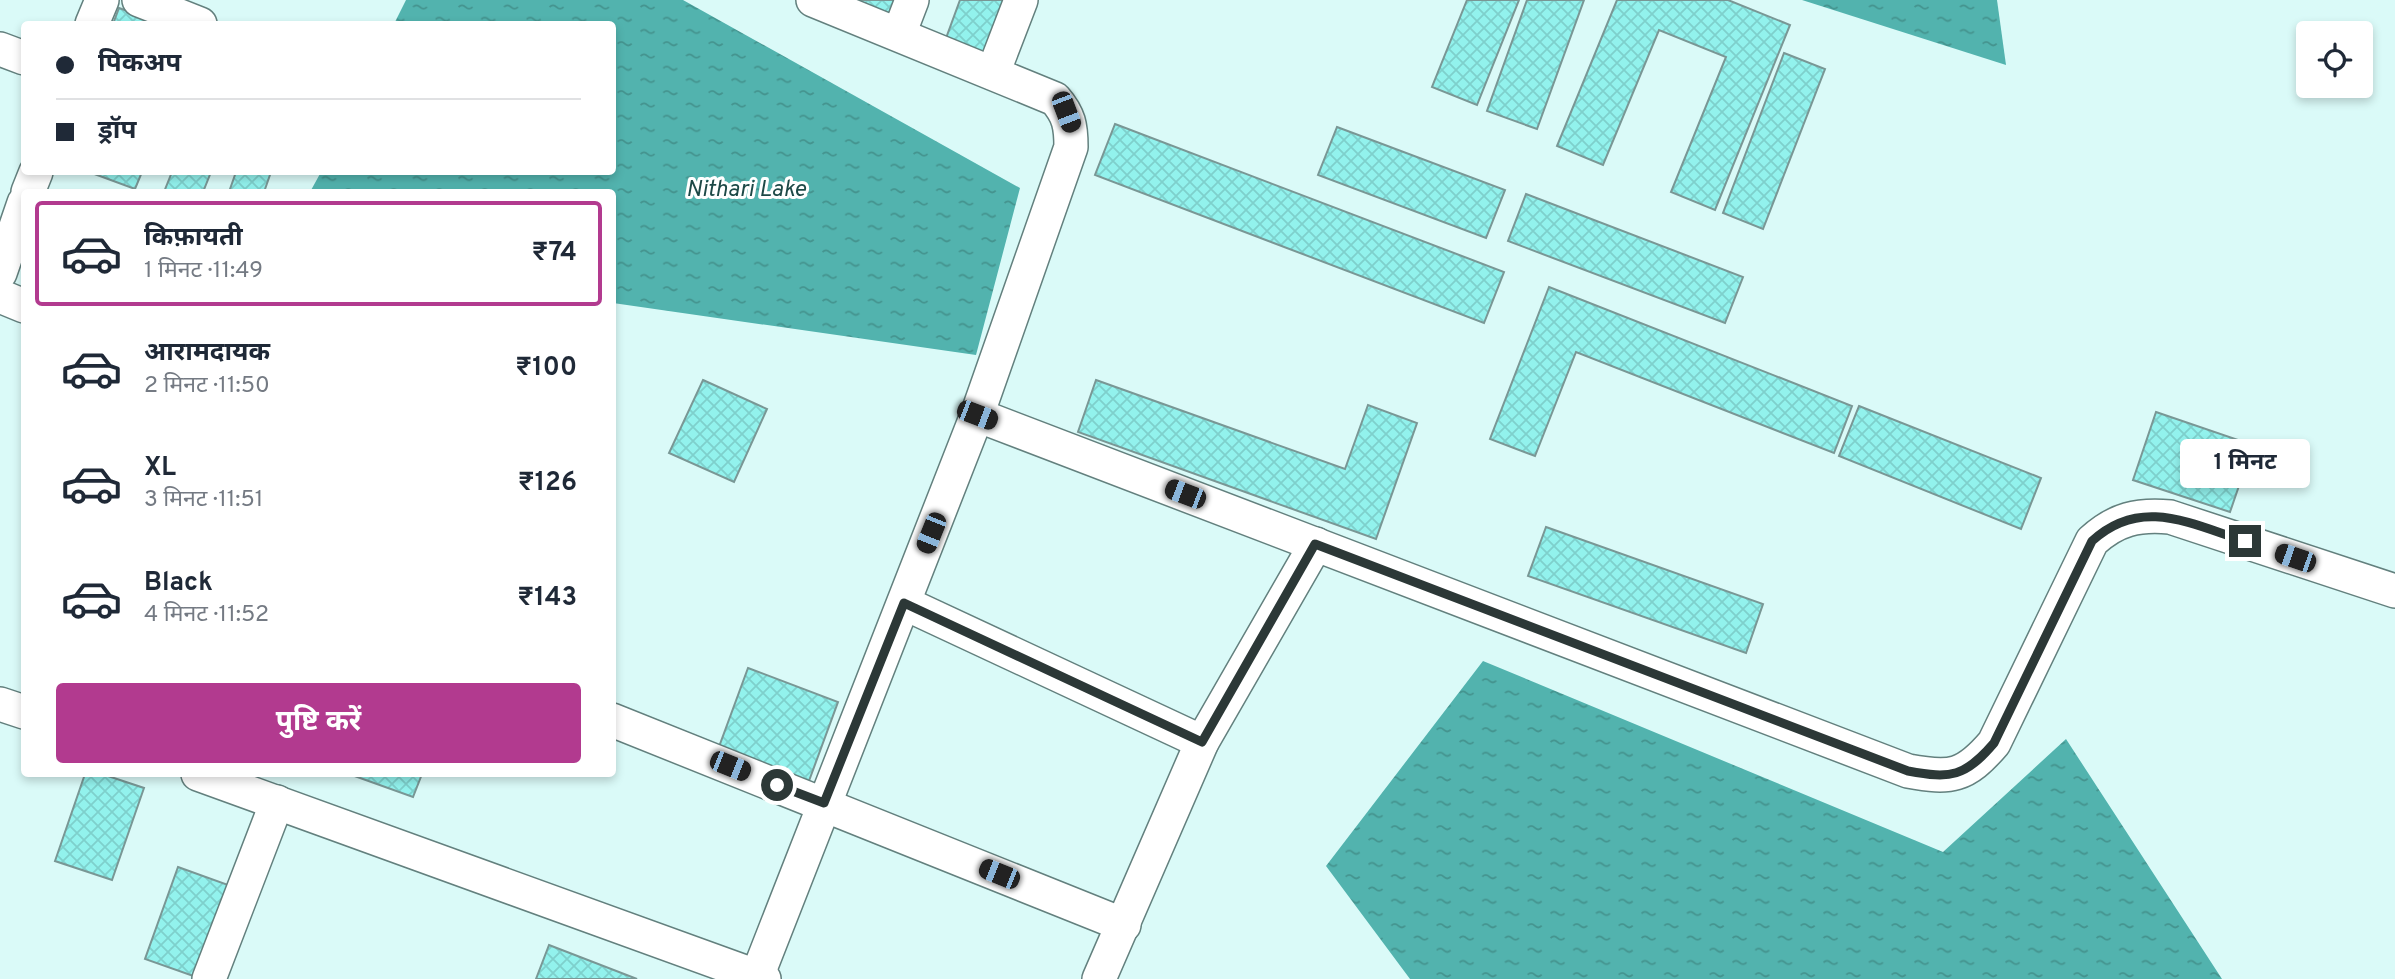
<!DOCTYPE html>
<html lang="hi">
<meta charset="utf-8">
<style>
:root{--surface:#fff;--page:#f2f2f3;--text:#1f2937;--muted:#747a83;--line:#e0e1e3;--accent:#b23a8f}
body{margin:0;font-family:Overpass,"Noto Sans Devanagari",sans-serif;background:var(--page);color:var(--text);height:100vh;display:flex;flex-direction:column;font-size:26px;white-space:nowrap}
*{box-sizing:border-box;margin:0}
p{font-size:23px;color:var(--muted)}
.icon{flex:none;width:38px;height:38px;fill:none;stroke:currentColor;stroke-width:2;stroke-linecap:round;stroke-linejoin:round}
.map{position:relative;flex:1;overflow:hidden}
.sheet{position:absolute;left:21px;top:189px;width:595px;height:588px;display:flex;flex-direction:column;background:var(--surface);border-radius:7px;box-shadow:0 4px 10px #0003}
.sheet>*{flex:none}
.guide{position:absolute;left:21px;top:21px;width:595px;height:154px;border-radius:7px;box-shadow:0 4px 10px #0003;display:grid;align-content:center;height:154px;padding:0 35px;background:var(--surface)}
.fabs{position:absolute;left:2296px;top:21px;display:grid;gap:14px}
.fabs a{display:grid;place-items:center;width:77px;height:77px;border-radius:7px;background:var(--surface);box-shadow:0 4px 10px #0003;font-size:35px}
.end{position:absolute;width:32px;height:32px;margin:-16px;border:9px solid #2c3837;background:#fff;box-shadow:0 0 0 4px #fff}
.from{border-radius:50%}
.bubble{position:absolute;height:49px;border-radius:7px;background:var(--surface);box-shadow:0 4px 10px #0003;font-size:23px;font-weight:700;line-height:49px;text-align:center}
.car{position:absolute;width:21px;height:42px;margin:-21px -10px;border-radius:9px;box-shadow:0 0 5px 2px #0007;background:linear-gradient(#222 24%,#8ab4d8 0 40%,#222 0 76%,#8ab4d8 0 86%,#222 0)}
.guide b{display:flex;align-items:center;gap:24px;height:66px;font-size:26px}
.guide b+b{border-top:2px solid var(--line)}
.guide i{width:18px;height:18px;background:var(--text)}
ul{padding:12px 0 0;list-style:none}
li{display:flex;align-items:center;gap:21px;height:105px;margin:0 14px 10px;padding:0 21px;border:4px solid transparent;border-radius:7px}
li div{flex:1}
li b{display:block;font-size:26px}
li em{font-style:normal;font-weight:700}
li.active{border-color:var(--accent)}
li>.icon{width:63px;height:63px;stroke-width:1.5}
.action{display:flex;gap:14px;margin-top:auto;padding:14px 35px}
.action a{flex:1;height:80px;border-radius:7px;background:var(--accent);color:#fff;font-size:28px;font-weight:700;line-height:80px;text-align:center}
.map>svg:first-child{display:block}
.water{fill:url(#water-ripples)}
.building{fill:url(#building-cross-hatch);stroke:#799795;stroke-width:2}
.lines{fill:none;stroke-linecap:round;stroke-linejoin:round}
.minor-casing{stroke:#63807e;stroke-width:36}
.minor{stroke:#fff;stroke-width:33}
.route{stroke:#2c3837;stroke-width:9}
.labels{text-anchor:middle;stroke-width:6;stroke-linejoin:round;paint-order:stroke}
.water-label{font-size:23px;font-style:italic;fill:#1d4947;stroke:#fff}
</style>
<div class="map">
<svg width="2395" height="979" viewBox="0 0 2395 979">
<defs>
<pattern id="water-ripples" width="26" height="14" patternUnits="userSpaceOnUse" patternTransform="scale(1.75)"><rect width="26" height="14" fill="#52b3ae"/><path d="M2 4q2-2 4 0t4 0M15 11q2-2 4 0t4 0" fill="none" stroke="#44938e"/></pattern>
<pattern id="building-cross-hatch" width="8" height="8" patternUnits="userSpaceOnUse" patternTransform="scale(1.75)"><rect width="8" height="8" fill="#92f2ed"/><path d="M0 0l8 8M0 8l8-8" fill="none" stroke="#7ed0cc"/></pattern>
</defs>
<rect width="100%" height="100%" fill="#dafaf8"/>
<g class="water">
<polygon points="406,0 683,0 1020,188 976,355 613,303 612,192 310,192 321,172 612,172 612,24 394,24"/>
<polygon points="1802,0 1997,0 2006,65"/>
<polygon points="1483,661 1943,852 2066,739 2222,979 1410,979 1326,866"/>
</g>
<g class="building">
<polygon points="840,0 904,0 896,22"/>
<polygon points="960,0 1009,0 989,57 945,41"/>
<polygon points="1467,0 1519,0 1477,105 1432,87"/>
<polygon points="1527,0 1584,0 1537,129 1487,111"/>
<polygon points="1617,0 1728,0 1790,25 1715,210 1671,192 1726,57 1659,30 1603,165 1557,146"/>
<polygon points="119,8 165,24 113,24"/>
<polygon points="1784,53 1825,69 1763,229 1723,213"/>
<polygon points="1115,124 1504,272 1484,323 1095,175"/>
<polygon points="1337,127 1505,190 1486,238 1318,175"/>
<polygon points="89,172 142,172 135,189"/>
<polygon points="172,172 211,172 203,192 164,192"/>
<polygon points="236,172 271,172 264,192 229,192"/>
<polygon points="1526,194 1743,277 1725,323 1508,241"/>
<polygon points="1549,287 1852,406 1834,453 1576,352 1535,456 1490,439"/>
<polygon points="703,380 767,409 734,482 669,453"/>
<polygon points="1096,380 1345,469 1368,405 1417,423 1376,539 1078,432"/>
<polygon points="1859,406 2041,478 2021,529 1839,456"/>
<polygon points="2156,412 2253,445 2230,512 2133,480"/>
<polygon points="1546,527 1763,604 1746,653 1528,576"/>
<polygon points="748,668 838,702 806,789 716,755"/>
<polygon points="85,774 102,774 144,788 112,880 55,861"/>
<polygon points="349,774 422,774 413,797"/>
<polygon points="178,867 231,886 199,978 145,959"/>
<polygon points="549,945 637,979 536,979"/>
</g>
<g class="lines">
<g class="minor-casing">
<g id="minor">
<polyline points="139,0 200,24"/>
<polyline points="92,24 102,0"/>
<polyline points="899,34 912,0"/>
<polyline points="0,49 24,58"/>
<polyline points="993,73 1021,0"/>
<polyline points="28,192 36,172"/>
<polyline points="0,273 24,203"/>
<polyline points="0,296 24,306"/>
<path d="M977,415L1908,771C1951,779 1965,777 1994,743L2092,541C2116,519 2138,514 2170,517L2395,591"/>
<polyline points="904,603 1202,742"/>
<polyline points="0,704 24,712"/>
<polyline points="612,720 1124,925"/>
<polyline points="198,774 764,979"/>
<polyline points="209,979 277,802"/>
<path d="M756,979L977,415L1071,147C1071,126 1069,115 1055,99L813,0"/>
<polyline points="1099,979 1202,742 1316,544"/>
</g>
</g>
<use href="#minor" class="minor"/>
</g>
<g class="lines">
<path class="route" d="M777,785L824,803L904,603L1202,742L1315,544L1908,771C1951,779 1965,777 1994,743L2092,541C2141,496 2191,524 2245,541"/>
</g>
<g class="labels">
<g class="water-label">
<text x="746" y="196">Nithari Lake</text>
</g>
</g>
</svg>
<div class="fabs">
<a><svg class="icon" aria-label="locate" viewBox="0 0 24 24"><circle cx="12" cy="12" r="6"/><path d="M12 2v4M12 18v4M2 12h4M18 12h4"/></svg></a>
</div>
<i class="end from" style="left:777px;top:785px"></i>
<i class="end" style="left:2245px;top:541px"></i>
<div class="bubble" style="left:2180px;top:439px;width:130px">1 मिनट</div>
<i class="car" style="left:1066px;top:112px;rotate:159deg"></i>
<i class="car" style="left:977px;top:415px;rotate:111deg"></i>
<i class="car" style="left:1185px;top:494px;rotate:291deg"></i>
<i class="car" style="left:931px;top:533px;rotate:202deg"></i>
<i class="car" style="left:2295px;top:558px;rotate:289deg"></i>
<i class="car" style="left:730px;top:766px;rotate:112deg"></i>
<i class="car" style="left:999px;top:874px;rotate:292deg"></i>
<div class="guide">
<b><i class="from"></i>पिकअप</b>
<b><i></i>ड्रॉप</b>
</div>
<section class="sheet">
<ul>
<li class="active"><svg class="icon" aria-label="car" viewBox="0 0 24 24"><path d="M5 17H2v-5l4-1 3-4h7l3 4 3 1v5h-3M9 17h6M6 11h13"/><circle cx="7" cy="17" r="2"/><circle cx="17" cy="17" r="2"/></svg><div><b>किफ़ायती</b><p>1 मिनट · 11:49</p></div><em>₹74</em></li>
<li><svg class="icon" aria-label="car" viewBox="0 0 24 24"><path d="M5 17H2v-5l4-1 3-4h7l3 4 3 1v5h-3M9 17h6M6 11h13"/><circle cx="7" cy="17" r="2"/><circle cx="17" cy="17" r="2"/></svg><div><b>आरामदायक</b><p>2 मिनट · 11:50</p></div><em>₹100</em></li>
<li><svg class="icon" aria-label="car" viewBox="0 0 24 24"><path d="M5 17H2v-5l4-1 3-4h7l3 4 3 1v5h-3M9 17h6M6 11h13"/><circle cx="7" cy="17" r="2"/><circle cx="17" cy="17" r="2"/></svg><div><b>XL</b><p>3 मिनट · 11:51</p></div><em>₹126</em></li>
<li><svg class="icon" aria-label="car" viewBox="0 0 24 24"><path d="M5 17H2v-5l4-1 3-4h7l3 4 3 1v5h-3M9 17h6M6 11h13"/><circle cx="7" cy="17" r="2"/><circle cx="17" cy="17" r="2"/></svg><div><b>Black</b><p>4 मिनट · 11:52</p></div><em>₹143</em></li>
</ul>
<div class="action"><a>पुष्टि करें</a></div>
</section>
</div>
